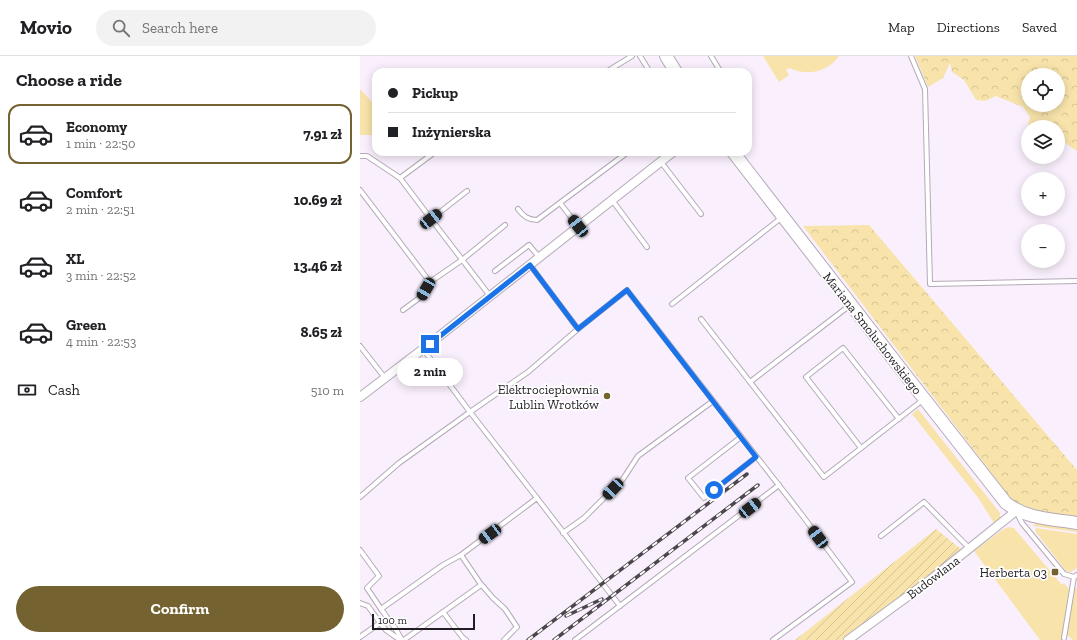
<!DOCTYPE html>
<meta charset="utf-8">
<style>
:root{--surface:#fff;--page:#f2f2f2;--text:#202124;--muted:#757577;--line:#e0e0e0;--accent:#746331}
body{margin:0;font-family:"Zilla Slab",serif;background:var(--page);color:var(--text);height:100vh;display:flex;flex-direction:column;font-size:15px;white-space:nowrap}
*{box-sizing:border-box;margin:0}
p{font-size:13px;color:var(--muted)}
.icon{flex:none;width:22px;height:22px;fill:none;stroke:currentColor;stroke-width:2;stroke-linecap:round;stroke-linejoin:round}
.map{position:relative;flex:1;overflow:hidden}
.panel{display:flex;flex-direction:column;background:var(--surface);width:360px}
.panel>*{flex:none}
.hud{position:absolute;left:12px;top:12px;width:380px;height:88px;border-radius:12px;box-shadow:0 2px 10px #0003;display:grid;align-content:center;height:88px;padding:0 16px;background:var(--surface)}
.controls{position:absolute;left:661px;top:12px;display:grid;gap:8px}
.controls a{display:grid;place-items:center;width:44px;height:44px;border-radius:50%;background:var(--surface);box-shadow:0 2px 10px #0003;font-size:20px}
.scale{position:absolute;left:12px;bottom:10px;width:103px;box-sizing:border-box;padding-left:4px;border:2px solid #211e22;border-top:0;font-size:11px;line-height:14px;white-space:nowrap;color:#211e22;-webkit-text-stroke:3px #fff;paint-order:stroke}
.end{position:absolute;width:18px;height:18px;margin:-9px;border:5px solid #1a73e8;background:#fff;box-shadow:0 0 0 2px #fff}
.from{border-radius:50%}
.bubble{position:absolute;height:28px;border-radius:14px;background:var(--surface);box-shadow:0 2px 10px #0003;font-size:13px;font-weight:700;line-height:28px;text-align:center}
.car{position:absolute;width:12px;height:24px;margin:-12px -6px;border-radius:5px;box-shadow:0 0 3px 1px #0007;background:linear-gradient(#222 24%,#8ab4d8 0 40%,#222 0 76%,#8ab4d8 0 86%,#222 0)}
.hud b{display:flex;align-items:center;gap:14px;height:38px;font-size:15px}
.hud b+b{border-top:1px solid var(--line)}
.hud i{width:10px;height:10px;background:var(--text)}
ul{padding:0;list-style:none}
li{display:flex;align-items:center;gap:12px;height:60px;margin:0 8px 6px;padding:0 8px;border:2px solid transparent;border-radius:12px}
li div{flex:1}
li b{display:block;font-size:15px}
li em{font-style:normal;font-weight:700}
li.on{border-color:var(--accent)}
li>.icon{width:36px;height:36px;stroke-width:1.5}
h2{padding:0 16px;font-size:18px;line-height:48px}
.pay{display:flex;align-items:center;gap:10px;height:44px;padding:0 16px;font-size:15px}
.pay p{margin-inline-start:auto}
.primary-button{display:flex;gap:8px;margin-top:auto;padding:8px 16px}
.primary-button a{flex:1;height:46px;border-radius:24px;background:var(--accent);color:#fff;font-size:16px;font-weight:700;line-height:46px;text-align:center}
header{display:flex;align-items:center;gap:24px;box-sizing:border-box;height:56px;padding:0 20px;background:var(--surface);border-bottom:1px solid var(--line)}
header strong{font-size:19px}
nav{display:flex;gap:22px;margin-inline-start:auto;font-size:14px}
.search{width:280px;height:36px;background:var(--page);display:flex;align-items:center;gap:10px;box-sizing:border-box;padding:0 14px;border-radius:22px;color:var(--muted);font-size:15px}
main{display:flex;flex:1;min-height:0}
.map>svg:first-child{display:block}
.grass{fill:#f8e4ab}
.forest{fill:url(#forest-crowns);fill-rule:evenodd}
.garden{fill:url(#garden-furrows)}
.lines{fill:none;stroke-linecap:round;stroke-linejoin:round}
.lane-casing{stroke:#b4abb7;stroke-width:6}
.street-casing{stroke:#b4abb7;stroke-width:10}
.secondary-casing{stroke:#b4abb7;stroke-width:14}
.lane{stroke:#fff;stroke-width:4}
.street{stroke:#fff;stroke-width:8}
.secondary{stroke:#fff;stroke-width:12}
.rail-casing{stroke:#4c474d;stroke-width:3.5}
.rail{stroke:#fff;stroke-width:2;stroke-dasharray:6;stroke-linecap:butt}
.route{stroke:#1a73e8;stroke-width:5}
.poi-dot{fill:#746331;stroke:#fff;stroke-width:1.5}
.labels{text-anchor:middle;stroke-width:3.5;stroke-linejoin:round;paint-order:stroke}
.street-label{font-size:13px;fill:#211e22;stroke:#fff}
.poi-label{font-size:13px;fill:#211e22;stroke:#fff;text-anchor:end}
</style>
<header>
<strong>Movio</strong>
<div class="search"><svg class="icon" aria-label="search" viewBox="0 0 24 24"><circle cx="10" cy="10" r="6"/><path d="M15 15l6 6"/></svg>Search here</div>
<nav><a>Map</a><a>Directions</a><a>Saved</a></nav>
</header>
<main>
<section class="panel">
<h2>Choose a ride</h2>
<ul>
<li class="on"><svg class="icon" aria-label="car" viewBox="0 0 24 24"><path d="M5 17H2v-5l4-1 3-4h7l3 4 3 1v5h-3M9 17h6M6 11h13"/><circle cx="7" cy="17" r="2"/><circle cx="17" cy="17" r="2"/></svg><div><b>Economy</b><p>1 min · 22:50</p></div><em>7.91 zł</em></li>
<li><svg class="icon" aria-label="car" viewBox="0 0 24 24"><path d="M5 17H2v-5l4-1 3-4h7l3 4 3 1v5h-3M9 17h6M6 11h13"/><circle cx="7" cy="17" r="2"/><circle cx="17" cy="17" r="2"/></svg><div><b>Comfort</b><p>2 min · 22:51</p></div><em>10.69 zł</em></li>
<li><svg class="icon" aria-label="car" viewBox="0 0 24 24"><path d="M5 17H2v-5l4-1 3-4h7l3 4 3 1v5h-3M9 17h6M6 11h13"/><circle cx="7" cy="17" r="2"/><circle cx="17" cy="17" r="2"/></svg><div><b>XL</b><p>3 min · 22:52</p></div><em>13.46 zł</em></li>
<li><svg class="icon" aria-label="car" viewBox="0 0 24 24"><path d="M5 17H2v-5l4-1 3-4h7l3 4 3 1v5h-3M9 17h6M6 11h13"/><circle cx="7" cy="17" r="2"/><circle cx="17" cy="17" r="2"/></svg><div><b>Green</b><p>4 min · 22:53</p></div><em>8.65 zł</em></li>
</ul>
<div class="pay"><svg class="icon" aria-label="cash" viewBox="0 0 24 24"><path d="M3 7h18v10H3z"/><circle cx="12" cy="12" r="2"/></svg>Cash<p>510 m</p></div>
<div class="primary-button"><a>Confirm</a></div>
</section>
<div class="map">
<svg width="717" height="584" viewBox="0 0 717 584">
<defs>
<pattern id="forest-crowns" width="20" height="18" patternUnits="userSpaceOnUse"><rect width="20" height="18" fill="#f8e4ab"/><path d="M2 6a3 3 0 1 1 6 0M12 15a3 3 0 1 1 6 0" fill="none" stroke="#d4c393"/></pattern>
<pattern id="garden-furrows" width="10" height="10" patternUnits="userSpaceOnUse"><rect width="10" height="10" fill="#f8e4ab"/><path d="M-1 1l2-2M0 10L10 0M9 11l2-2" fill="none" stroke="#d4c393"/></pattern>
</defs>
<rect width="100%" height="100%" fill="#faf0fd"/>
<g class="grass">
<path d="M403,0H479C467,17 447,20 429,12L426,14L429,19L419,26Z"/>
<polygon points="0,33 16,50 16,79 0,79"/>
<polygon points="558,353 640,457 640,462 634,467 619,443 552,358"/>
<polygon points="677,465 717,470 717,476 673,470"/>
<polygon points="648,471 654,472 702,529 704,527 709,533 705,560 702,584 680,584 614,495 642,474"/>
<polygon points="676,472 717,478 717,512 711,516 706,515 675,475"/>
<polygon points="715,531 717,533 717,584 713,584 706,578"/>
</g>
<g class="forest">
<path d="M555,0H717V95L698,82V71H668V77L666,76L670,61L663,51L636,40L625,45L616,44L604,24L592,16L590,7L583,22L568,31ZM668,19H698V49H668Z"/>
<path d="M509,169L717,414V462C692,458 674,459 652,444L443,170Z"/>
</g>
<polygon class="garden" points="576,473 602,494 482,584 435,584"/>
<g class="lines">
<g class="lane-casing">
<g id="lane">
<polyline points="280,0 290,16"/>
<polyline points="351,0 359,13 355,16"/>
<polyline points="551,0 565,33 570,228 717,225"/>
<polyline points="246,16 272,0"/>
<polyline points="0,100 7,100 40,122"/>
<polyline points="301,106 341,158"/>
<polyline points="0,134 70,226 62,240 43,254"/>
<polyline points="107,135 71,163 130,240"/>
<polyline points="252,144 287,191"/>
<polyline points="200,147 218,170"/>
<path d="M158,153C163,160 168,164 177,164L268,96"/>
<polyline points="71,163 40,122 75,96"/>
<polyline points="170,209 218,273 267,234 442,459 492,526 413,584"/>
<polyline points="135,215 169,189 179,201"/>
<polyline points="70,226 102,204 145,169"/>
<polyline points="312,248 421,162"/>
<polyline points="341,263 464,421 564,343"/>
<polyline points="0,290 25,322"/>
<polyline points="63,293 110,356 168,316 218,273"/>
<polyline points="390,326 489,250"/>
<polyline points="381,381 328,422 344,442 396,401"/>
<polyline points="501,392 446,321 483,292 539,363"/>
<polyline points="0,441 39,407 110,356 177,442"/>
<polyline points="657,457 662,467 704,518 714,521"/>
<polyline points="203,477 224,462 263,423 278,400 353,345"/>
<polyline points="521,480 564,446 610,493"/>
<polyline points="0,494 19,520 7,532 21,553"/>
<polyline points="0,547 8,550 20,567"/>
<polyline points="83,556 103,582 106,584"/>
<polyline points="0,581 20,567 26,574 40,584"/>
<polyline points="704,582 714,521 717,519"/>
<polyline points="42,584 35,572 21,553 83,509 101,499"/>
<polyline points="44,584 121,529"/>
<polyline points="144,584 157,571 145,553 133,542 120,527 101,499 177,442 260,550"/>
<polyline points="215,584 419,429"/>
</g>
</g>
<g class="street-casing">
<g id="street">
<polyline points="0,341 63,293 313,96"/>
<polyline points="488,584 570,524 656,455"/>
</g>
</g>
<g class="secondary-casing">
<g id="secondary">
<polyline points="306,0 316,16"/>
<path d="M373,96L544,317L646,447C666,463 693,463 717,467"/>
</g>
</g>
<use href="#lane" class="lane"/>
<use href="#street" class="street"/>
<use href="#secondary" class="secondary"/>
<g class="rail-casing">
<g id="rail">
<polyline points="206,560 242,543"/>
<polyline points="168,584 387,418"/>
<polyline points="194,584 398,429"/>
</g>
</g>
<use href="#rail" class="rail"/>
</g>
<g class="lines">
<polyline class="route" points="70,288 170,209 218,273 267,234 396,401 354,434"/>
</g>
<g class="poi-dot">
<circle cx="247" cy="340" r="4"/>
<rect x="691" y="512" width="8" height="8" rx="2"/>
</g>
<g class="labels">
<g class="street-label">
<text transform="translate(513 277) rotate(52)" y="5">Mariana Smoluchowskiego</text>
<text transform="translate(573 521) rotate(-37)" y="5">Budowlana</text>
</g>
<g class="poi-label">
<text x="239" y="338">Elektrociepłownia<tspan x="239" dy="15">Lublin Wrotków</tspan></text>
<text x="687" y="521">Herberta 03</text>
</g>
</g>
</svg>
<div class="controls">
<a><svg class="icon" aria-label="locate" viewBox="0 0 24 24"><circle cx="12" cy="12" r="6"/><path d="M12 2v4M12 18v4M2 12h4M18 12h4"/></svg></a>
<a><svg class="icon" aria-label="layers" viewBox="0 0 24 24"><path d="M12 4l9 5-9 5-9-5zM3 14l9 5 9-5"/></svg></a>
<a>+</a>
<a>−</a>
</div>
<div class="scale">100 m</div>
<i class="end from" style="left:354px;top:434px"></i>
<i class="end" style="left:70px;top:288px"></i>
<div class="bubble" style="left:37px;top:302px;width:66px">2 min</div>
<i class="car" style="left:71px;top:163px;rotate:52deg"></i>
<i class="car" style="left:218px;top:170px;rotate:322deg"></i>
<i class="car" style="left:66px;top:233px;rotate:210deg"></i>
<i class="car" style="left:253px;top:433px;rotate:223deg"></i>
<i class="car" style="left:390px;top:452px;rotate:52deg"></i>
<i class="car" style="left:130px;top:478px;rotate:234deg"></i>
<i class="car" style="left:458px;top:481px;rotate:323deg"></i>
<div class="hud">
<b><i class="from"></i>Pickup</b>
<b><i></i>Inżynierska</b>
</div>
</div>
</main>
